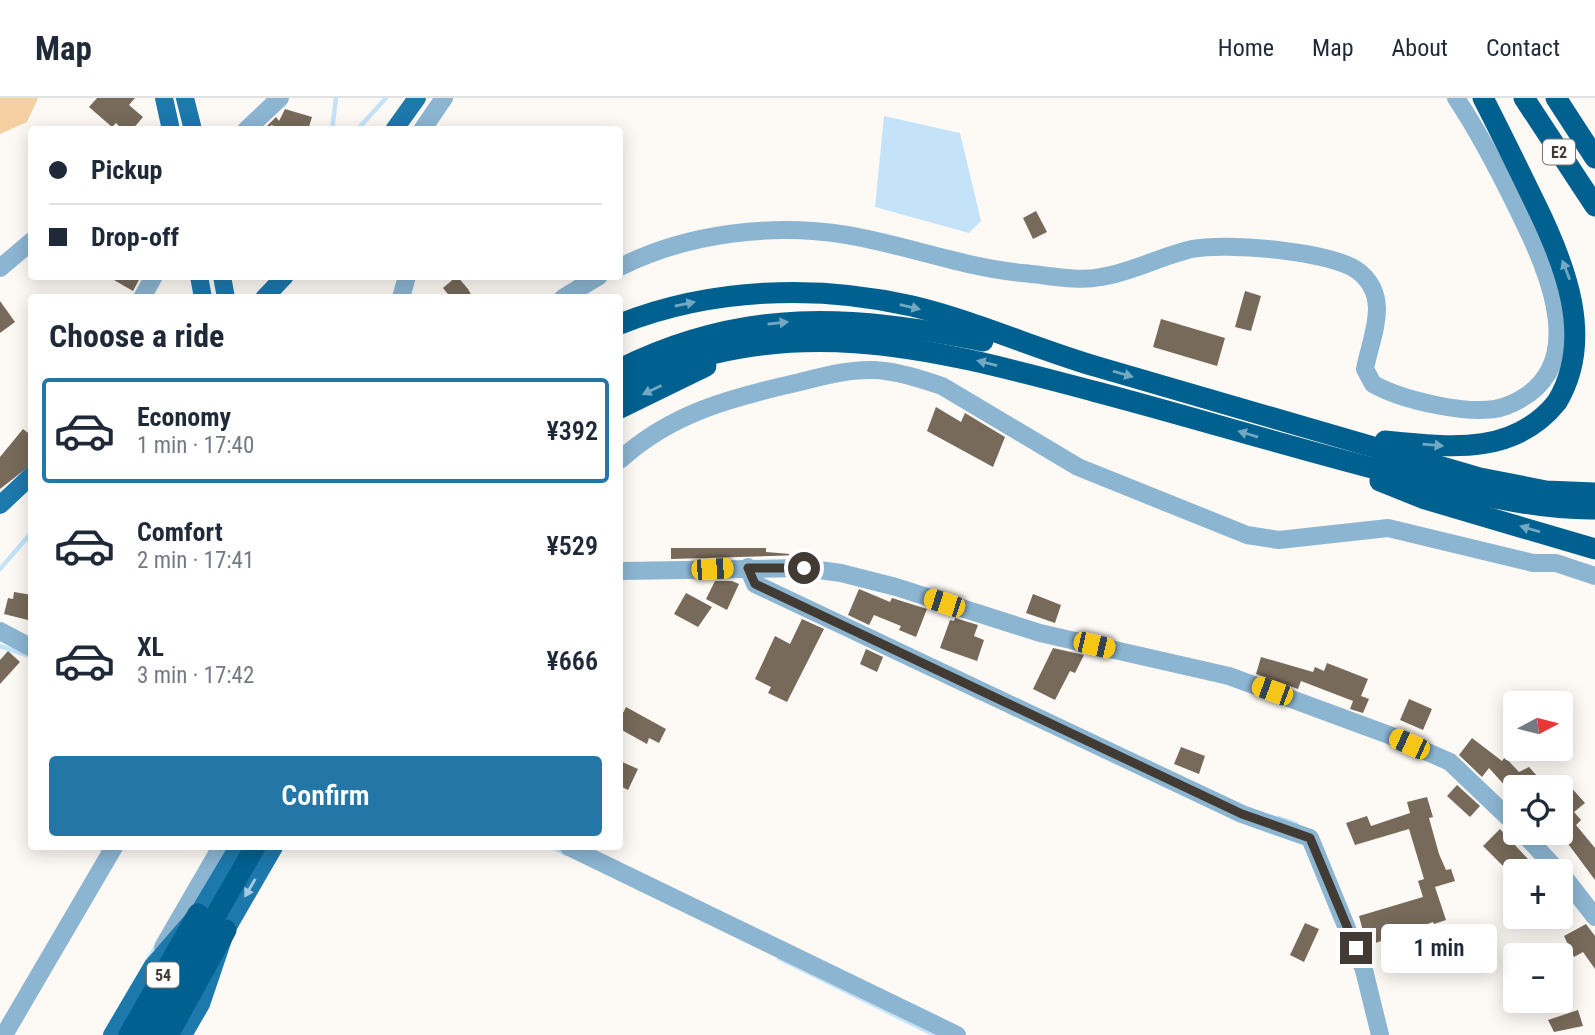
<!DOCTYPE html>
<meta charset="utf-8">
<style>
:root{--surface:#fff;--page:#f6f6f7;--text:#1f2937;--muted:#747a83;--line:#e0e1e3;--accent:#2476a7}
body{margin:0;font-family:"Roboto Condensed",sans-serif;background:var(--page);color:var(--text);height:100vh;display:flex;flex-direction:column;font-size:26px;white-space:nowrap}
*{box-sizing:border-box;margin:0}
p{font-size:23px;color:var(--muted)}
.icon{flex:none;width:38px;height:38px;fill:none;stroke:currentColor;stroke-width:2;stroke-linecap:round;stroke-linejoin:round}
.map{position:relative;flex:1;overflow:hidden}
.sheet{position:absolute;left:28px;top:196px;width:595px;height:556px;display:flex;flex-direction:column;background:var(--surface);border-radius:7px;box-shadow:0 4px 18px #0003}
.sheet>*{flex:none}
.top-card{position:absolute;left:28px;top:28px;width:595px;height:154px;border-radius:7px;box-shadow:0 4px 18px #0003;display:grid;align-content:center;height:154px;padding:0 21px;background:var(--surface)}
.needle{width:46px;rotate:83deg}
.fabs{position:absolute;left:1503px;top:593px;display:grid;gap:14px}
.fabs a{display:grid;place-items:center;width:70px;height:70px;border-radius:7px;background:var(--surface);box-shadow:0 4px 18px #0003;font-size:35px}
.end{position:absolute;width:32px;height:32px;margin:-16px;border:9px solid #413b33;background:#fff;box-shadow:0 0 0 4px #fff}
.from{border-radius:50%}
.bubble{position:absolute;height:49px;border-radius:7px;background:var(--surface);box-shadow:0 4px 18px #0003;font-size:23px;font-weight:600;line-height:49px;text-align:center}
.car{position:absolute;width:21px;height:42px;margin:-21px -10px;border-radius:9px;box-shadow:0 0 5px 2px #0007;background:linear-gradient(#f5c518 24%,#345 0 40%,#f5c518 0 76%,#345 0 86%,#f5c518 0)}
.top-card b{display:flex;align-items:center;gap:24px;height:66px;font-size:26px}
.top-card b+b{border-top:2px solid var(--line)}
.top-card i{width:18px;height:18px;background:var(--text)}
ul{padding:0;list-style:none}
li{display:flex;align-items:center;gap:21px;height:105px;margin:0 14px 10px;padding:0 7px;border:4px solid transparent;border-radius:7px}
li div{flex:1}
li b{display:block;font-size:26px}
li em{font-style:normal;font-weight:600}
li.selected{border-color:var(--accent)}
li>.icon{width:63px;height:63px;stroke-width:1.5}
h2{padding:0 21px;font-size:32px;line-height:84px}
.cta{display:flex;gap:14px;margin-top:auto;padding:14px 21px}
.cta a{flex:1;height:80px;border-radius:7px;background:var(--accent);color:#fff;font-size:28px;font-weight:600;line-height:80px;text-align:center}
header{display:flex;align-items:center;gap:42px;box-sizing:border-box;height:98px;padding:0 35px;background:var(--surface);border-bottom:2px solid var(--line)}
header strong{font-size:33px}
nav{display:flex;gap:38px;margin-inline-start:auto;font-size:24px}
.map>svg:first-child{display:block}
.green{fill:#f3cfa1}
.water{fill:#c4e3f9}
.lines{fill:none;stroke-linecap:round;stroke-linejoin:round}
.stream{stroke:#c4e3f9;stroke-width:4.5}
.building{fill:#776a5a}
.minor{stroke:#8cb5d2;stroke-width:18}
.primary{stroke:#1d78ac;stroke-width:18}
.motorway{stroke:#006191;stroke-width:21}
.oneway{fill:#73a8c2}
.oneway2{fill:#a5c9de}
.route{stroke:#413b33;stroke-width:9}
.labels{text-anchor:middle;stroke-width:7;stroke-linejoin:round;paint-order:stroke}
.shield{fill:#fff;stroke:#7a7670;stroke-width:2}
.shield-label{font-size:16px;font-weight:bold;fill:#413b33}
</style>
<header>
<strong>Map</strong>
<nav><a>Home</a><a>Map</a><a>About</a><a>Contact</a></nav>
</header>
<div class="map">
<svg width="1595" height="937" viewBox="0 0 1595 937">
<rect width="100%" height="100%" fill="#fdfaf6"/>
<polygon class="green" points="0,0 38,0 27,24 0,36"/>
<polygon class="water" points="884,18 960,35 981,123 969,135 875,109"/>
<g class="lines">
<g class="stream">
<polyline points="332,32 336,0"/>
<polyline points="357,32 386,0"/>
<polyline points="0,471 32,434"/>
<polyline points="0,548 32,559"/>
<polyline points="1278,720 1296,726 1297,729"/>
<polyline points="552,749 566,756"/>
<polyline points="779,860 935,937"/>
<polyline points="147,863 157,847"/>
</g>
</g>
<g class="building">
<polygon points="97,0 135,0 129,7 143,19 132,32 123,32 116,25 112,29 89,9"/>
<polygon points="285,11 312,19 308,32 287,32 271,27 270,32 263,32 276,19 279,23"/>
<polygon points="1036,113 1047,134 1033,141 1023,120"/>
<polygon points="107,178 141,178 133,193"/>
<polygon points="457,178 468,191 473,200 451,200 443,190"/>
<polygon points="1245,193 1261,198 1251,233 1235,229"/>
<polygon points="0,203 15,224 0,235"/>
<polygon points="1161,221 1225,240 1217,268 1153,249"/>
<polygon points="936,309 961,324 965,315 1005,339 993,369 927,333"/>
<polygon points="23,331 32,338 32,366 0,391 0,359"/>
<polygon points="671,450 766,450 766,454 803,457 671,461"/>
<polygon points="715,483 732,483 739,486 727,512 706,501"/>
<polygon points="859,491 890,504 892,500 927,511 916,539 899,532 901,528 874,517 869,527 848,517"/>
<polygon points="14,494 32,497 32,523 4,516 8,500 13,501"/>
<polygon points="686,495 712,509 698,529 674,516"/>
<polygon points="1033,496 1061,507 1055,525 1026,515"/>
<polygon points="955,520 978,527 974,538 984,542 977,563 940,550 950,522 954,523"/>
<polygon points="802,521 824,531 787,604 768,595 771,589 755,581 775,538 790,546"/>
<polygon points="1053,550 1084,557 1075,575 1070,573 1055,602 1033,591"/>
<polygon points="866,551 883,559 877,574 860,566"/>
<polygon points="8,553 20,564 0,586 0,562"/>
<polygon points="1261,559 1313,574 1315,569 1324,573 1327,565 1368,581 1361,598 1369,601 1363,615 1350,611 1353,603 1301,583 1298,591 1256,576"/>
<polygon points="1409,601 1432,611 1423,632 1400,622"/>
<polygon points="626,609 666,631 659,645 649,640 647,646 620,631 620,621"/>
<polygon points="1472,640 1502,663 1505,659 1519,674 1529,669 1548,690 1516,690 1516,700 1489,670 1482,679 1459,657"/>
<polygon points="1181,649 1205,658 1199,676 1174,666"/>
<polygon points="620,663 638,671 628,692 620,688"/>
<polygon points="1568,686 1585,705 1574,714 1581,722 1576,727 1595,750 1595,782 1566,743 1570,740 1561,730 1561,692"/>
<polygon points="1457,687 1480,708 1470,719 1447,698"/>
<polygon points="1427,699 1433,719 1429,720 1439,756 1446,772 1451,771 1455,783 1435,789 1446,822 1434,826 1433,824 1370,847 1366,845 1359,818 1423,799 1418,783 1424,781 1409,731 1355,747 1346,725 1367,718 1371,728 1410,715 1407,704"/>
<polygon points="1500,731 1527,760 1541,774 1509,774 1483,748"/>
<polygon points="1305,825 1319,831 1304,864 1290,857"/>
<polygon points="1586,826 1595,838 1595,871 1583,854 1574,859 1564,838"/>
<polygon points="1578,912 1583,928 1554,934 1548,922"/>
</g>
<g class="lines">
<g class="minor">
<polyline points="246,32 280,0"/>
<polyline points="422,32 444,0"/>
<path d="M620,169C688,135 772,125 847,137C906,147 962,169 1022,175C1047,177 1077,184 1101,179C1133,174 1161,158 1192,151C1225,144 1331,153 1358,173C1392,199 1371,238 1365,271L1373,286C1402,302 1474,320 1506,308C1595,274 1548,173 1518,112C1499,73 1480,36 1456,0"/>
<polyline points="0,170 32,143"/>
<polyline points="142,200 154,178"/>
<polyline points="401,200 407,178"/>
<polyline points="563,200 599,178"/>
<path d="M620,362C671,315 733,299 800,284C823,278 850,271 874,272C897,273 921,281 942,288L1078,369L1247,437L1279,442L1388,430L1533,465H1556L1595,478"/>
<polyline points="748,469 755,486 1242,716 1310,740 1364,872 1380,937"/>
<polyline points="620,473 804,470 841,475 896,489 1040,535 1229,578 1389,637 1450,664 1516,727"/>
<polyline points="0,533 32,550"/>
<polyline points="1523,735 1559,774"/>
<polyline points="569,749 957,937"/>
<polyline points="1561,775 1595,819"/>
<polyline points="163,849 221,749"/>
<polyline points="4,937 114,749"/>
</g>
<g class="primary">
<polyline points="164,0 171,32"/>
<polyline points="185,0 193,32"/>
<polyline points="394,32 417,0"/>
<polyline points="199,178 203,200"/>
<polyline points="222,178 226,200"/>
<polyline points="264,200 285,178"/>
<polyline points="0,407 32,377"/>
<polyline points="112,937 152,869 198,816 238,749"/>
<polyline points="183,937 201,906 226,832 274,749"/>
</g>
<g class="motorway">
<polyline points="1524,0 1595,108"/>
<polyline points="1556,0 1595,60"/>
<path d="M620,226C711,190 816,186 912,208C975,223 1036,251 1098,269C1226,306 1353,344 1480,380L1546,393L1595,395"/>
<path d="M620,271C744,209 851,217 983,243"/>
<path d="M620,288C787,211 924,248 1093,293C1196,320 1299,352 1403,378C1466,393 1530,412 1595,411"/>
<polyline points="620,310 706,268"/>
<path d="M1385,343C1447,349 1513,359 1557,304C1595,241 1565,166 1535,105C1518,70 1501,35 1483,0"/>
<polyline points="1380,383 1425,401 1595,451"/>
<polyline points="129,937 198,816"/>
<polyline points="147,937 255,749"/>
<polyline points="168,937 226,832"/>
</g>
</g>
<defs><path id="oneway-solid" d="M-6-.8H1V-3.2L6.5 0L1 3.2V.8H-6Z" transform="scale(1.75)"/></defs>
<g class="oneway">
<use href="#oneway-solid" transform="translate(1566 172) rotate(-111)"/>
<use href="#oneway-solid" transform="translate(685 206) rotate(-12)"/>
<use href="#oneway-solid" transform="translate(910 209) rotate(13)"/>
<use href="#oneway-solid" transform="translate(778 225) rotate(-6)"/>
<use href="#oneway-solid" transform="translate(987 265) rotate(-166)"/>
<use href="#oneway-solid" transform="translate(1123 276) rotate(16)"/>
<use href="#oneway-solid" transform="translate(652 292) rotate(154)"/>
<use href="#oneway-solid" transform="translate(1248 336) rotate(-163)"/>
<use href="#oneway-solid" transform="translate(1433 347) rotate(5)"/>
<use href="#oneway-solid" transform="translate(1530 431) rotate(-164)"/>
</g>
<use class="oneway2" href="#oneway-solid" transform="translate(250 790) rotate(120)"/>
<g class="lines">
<polyline class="route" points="804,470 748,470 755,486 1242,716 1310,740 1356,850"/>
</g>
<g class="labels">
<g class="shield">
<rect x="1543" y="41.5" width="32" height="25" rx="5"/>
<rect x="147" y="864.5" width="32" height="25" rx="5"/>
</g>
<g class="shield-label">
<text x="1559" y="60">E2</text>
<text x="163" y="883">54</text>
</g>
</g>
</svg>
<div class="fabs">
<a><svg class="needle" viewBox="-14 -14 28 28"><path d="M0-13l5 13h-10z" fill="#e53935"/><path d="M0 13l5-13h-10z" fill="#747a83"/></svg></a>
<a><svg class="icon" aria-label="locate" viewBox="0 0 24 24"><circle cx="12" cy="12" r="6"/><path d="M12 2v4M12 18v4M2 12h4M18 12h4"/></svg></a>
<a>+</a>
<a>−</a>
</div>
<i class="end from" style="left:804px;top:470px"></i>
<i class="end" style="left:1356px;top:850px"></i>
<div class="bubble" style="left:1381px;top:826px;width:116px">1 min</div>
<i class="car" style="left:712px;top:471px;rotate:87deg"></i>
<i class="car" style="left:944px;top:505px;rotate:288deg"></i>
<i class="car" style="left:1094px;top:547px;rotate:103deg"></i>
<i class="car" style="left:1272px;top:593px;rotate:290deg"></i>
<i class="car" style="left:1409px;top:646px;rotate:294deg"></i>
<div class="top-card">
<b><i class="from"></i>Pickup</b>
<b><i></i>Drop-off</b>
</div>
<section class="sheet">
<h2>Choose a ride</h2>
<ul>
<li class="selected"><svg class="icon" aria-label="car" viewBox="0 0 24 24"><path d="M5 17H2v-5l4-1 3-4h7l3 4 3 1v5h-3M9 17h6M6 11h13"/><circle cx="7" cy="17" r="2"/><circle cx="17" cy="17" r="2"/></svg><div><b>Economy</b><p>1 min · 17:40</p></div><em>¥392</em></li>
<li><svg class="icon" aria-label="car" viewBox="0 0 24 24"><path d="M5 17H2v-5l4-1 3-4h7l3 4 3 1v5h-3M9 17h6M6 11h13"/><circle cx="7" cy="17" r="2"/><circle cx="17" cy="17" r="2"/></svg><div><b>Comfort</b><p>2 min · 17:41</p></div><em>¥529</em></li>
<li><svg class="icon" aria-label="car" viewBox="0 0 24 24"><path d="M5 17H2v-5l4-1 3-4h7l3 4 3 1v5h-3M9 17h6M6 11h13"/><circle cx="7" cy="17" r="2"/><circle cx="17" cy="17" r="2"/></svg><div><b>XL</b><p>3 min · 17:42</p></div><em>¥666</em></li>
</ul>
<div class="cta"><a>Confirm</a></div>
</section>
</div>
